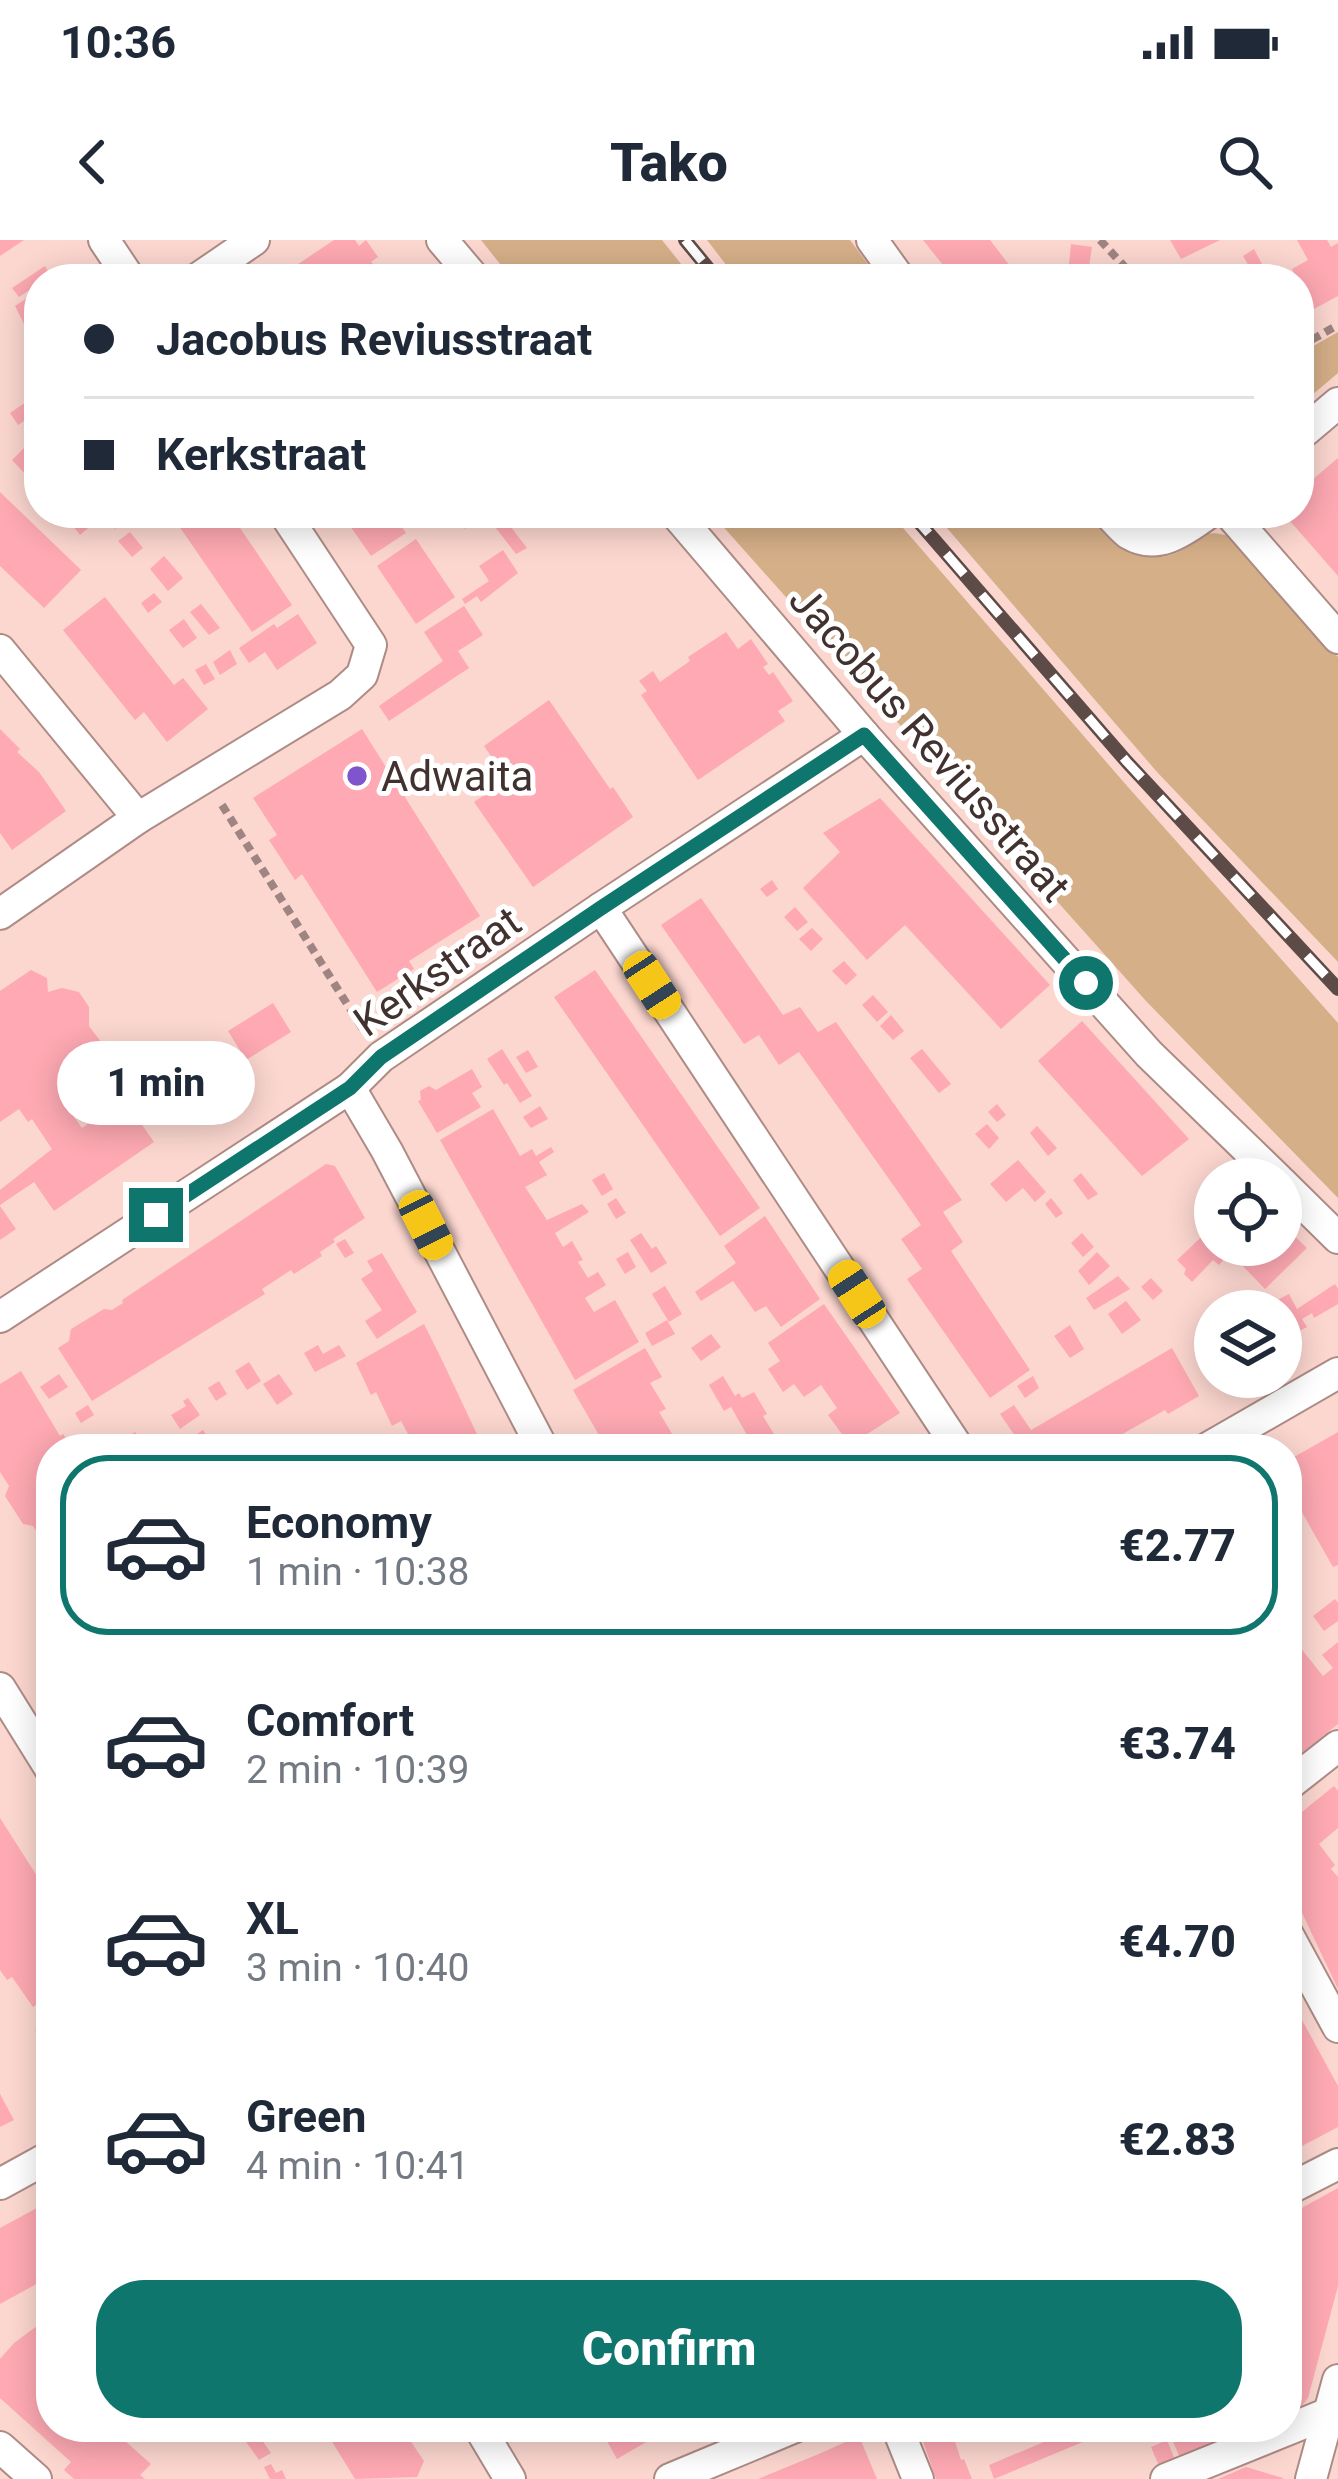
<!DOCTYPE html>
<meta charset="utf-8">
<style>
:root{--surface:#fff;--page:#f2f2f3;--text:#1f2937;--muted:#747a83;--line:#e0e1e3;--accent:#0f766e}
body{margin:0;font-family:Roboto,sans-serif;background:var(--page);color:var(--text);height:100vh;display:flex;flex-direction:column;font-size:45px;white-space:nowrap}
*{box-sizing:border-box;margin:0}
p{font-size:39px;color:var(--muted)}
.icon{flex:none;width:66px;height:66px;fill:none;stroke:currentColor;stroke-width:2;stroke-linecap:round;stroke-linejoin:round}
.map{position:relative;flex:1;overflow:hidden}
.panel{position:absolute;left:36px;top:1194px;width:1266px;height:1008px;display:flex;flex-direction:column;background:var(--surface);border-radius:48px;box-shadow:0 6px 30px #0003}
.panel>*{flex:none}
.banner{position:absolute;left:24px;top:24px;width:1290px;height:264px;border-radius:48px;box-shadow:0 6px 30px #0003;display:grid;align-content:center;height:264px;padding:0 60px;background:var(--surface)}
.buttons{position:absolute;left:1194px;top:918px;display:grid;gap:24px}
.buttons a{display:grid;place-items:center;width:108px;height:108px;border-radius:50%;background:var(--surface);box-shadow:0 6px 30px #0003;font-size:60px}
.end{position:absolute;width:54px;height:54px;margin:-27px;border:15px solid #0f766e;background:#fff;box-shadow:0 0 0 6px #fff}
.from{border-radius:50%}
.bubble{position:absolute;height:84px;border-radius:42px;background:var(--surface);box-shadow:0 6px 30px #0003;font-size:39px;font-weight:800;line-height:84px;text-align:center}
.car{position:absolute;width:36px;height:72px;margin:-36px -18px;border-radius:15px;box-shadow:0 0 9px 3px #0007;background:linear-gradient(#f5c518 24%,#345 0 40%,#f5c518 0 76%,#345 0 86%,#f5c518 0)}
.banner b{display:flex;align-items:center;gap:42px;height:114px;font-size:45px}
.banner b+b{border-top:3px solid var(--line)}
.banner i{width:30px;height:30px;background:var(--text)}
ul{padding:21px 0 0;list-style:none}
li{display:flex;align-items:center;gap:36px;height:180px;margin:0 24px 18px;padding:0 36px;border:6px solid transparent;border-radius:48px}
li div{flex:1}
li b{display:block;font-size:45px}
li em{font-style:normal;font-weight:800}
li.selected{border-color:var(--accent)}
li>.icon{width:108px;height:108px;stroke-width:1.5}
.button{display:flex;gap:24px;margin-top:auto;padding:24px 60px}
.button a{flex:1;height:138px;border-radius:48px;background:var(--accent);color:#fff;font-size:48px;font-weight:800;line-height:138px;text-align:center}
.status{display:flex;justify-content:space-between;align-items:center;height:84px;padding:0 60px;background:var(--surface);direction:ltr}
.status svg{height:33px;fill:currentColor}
header{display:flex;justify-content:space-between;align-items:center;height:156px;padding:0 60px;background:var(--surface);font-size:54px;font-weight:800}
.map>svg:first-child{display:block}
.green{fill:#d5af88}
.building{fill:#fea9b3}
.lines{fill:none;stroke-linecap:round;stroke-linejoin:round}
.street-casing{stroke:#ae8c86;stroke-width:34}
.path{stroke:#9f8581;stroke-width:8;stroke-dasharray:9 6;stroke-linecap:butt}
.street{stroke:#fff;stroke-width:30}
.rail-casing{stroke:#5d4b48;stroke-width:14}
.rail{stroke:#fff;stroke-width:9;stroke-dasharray:27;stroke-linecap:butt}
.route{stroke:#0f766e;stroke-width:15}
.poi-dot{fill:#7f55ce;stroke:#fff;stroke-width:4.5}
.labels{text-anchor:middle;stroke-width:10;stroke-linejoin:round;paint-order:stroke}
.street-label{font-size:42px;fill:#413230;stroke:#fff}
.poi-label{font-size:42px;fill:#413230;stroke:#fff;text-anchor:start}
</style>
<div class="status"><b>10:36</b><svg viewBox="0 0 49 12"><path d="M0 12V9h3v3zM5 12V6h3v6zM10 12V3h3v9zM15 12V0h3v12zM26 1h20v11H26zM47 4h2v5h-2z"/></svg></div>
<header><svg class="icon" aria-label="back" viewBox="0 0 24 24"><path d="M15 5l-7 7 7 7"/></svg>Tako<svg class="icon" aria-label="search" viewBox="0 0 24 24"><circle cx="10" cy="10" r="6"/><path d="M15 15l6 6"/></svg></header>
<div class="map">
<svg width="1338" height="2239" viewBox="0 0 1338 2239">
<rect width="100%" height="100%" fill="#fcd7d0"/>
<g class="green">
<polygon points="481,0 662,0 693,39 512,39"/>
<polygon points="707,0 850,0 879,39 737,39"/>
<polygon points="1338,92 1338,133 1299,166 1299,114"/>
<polygon points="711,273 890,273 1128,547 1338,783 1338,958 1146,761"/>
<path d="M934,273H1087C1110,297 1138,329 1176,313C1204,302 1198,284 1236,299L1338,417V722L1157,532Z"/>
</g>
<g class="building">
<polygon points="0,0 24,0 0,16"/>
<polygon points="334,0 355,0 359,6 366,0 378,17 371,22 386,39 276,39"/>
<polygon points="923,0 990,0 1020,39 954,39"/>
<polygon points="1170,0 1220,0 1181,19"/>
<polygon points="1297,0 1327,0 1331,7 1338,3 1338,56 1314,69 1292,29 1308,20"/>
<polygon points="1071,4 1092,7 1089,27 1069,24"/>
<polygon points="1254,9 1270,39 1236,39 1234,35 1249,26 1243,16"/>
<polygon points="45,26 51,37 39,39 39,44 19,57 12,48"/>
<polygon points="403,26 415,39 389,39"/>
<polygon points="39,50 39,91 29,94 15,66"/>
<polygon points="1299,52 1311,72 1299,79"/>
<polygon points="26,162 35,174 18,185 10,173"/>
<polygon points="25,207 39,221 39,226 28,237 12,220"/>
<polygon points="1338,218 1338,336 1283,273 1299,273 1299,251"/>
<polygon points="0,252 81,330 44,368 0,326"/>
<polygon points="68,273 85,273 94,283 80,295 65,276"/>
<polygon points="100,273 118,273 125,280 115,289"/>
<polygon points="170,273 230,273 292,365 252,392"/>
<polygon points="341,273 392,273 406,293 371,316"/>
<polygon points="453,273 477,273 480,278 464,289"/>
<polygon points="484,273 500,273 527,308 516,314"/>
<polygon points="130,292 143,308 132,317 118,301"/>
<polygon points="416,299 455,357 416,384 377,326"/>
<polygon points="503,310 518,333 481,362 477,356 465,364 462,359 489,341 479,326"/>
<polygon points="164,316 183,338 168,351 150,329"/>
<polygon points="154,353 162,362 148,373 141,363"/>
<polygon points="105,357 174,445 183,438 208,469 167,502 144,472 135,480 63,390"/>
<polygon points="201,364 220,388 209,395 190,372"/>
<polygon points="464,366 483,395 458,411 469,428 389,481 379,466 443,421 424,392"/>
<polygon points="298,374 317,403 277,430 265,412 249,423 239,408 274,384 277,388"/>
<polygon points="184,379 197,398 183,408 169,390"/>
<polygon points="726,392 738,409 751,399 768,424 763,427 769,435 773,432 793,461 778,471 785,481 698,540 641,455 647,451 639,441 653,431 660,442 690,421 688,417"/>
<polygon points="230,410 237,424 220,435 213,422"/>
<polygon points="206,424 215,439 204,445 195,430"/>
<polygon points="549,460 610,549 613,547 633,577 533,647 474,562 507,539 484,506"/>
<polygon points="0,489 20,509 17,512 39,532 66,571 12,610 0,593"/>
<polygon points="362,489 480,676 409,721 414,729 377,752 302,634 295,640 269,600 277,595 253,558"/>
<polygon points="880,558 1050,745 1001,789 905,685 867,720 803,648 840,612 823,593"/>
<polygon points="772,640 778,649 767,657 760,649"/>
<polygon points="701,658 783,775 800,767 818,792 836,782 962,960 943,972 963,1002 951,1011 1030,1130 990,1158 907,1039 922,1029 901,999 921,985 901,956 799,812 779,825 759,795 744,804 661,685"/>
<polygon points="795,667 808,682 797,691 784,677"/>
<polygon points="812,688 823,699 811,711 799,699"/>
<polygon points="844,721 857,735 846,745 832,731"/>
<polygon points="31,730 47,738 48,752 62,748 79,752 89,767 89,786 129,839 74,877 82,888 124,859 154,902 54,971 34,942 0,965 0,950 52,909 32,879 28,882 19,869 0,882 0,751"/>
<polygon points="595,730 760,968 720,996 554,757"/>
<polygon points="873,755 888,772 877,782 862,765"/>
<polygon points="273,763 291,792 246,820 228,791"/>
<polygon points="891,775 904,791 893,800 880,786"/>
<polygon points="1082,781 1189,899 1142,936 1038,821"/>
<polygon points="502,809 532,856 520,863 507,843 504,845 487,819"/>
<polygon points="922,809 951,844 939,853 910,818"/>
<polygon points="528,810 538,827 526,833 516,817"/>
<polygon points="472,829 482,847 472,853 481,867 437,893 418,861 421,860 420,851 429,846 436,850"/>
<polygon points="997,864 1006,875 997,882 988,872"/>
<polygon points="540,866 548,879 531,888 523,877"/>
<polygon points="493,869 520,916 532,909 536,916 551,907 554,912 539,922 547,935 525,947 547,980 582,964 589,972 555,993 563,1007 572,1001 583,1020 578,1022 588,1038 598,1032 606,1045 585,1058 594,1072 615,1060 639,1102 575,1140 440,900"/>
<polygon points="987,884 999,898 989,909 975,894"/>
<polygon points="1037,886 1057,908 1048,916 1030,893"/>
<polygon points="1018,920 1046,952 1035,962 1023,948 1006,962 990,944"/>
<polygon points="326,924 335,926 365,978 333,999 335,1002 320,1012 322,1016 294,1034 291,1030 262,1049 265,1054 92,1161 58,1108 69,1101 71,1089 104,1069 112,1070 123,1063 122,1060"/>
<polygon points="604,933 613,949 602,956 592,940"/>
<polygon points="1081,933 1098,954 1088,960 1073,940"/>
<polygon points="616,958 626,973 616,979 607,964"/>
<polygon points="1051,958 1063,973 1056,978 1045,964"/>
<polygon points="0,966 16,989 0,1000"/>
<polygon points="1215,971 1215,1005 1281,1005 1281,983 1307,1008 1265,1049 1239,1022 1245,1017 1235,1007 1219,1025 1213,1020 1192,1042 1184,1034 1186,1029 1177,1020 1214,985 1207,978"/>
<polygon points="765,976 820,1059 781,1087 766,1066 755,1072 733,1041 701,1061 695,1052 736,1023 724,1006"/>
<polygon points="641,993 652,1009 656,1006 667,1023 651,1033 630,1000"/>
<polygon points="1082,993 1094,1007 1083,1017 1071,1003"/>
<polygon points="345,999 354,1013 345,1018 336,1004"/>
<polygon points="628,1012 636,1027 625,1034 616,1019"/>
<polygon points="1097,1012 1110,1026 1089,1045 1078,1031"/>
<polygon points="382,1013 417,1072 377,1099 365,1081 382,1070 361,1039 373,1031 367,1021"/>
<polygon points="1118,1036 1130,1049 1094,1070 1086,1058"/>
<polygon points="1151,1038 1163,1051 1153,1060 1141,1047"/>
<polygon points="1335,1044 1338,1049 1338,1064 1314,1078 1312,1073 1302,1079 1307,1087 1281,1101 1281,1071 1256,1071 1289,1054 1297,1069"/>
<polygon points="665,1046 682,1074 669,1082 652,1054"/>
<polygon points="1243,1053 1253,1071 1211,1071"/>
<polygon points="1126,1061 1141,1080 1122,1094 1108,1074"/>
<polygon points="824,1064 900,1173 850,1205 828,1175 837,1168 821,1145 804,1157 794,1144 783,1152 768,1129 780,1121 768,1103"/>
<polygon points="667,1080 675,1094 652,1106 645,1093"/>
<polygon points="424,1084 441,1118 484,1209 407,1209 401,1197 408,1194 401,1181 392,1186 376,1152 371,1155 356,1123"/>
<polygon points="1070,1085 1084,1109 1070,1118 1054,1096"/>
<polygon points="711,1094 721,1107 701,1121 691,1108"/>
<polygon points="318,1105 323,1114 339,1105 346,1116 315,1132 304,1113"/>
<polygon points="645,1108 662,1137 650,1143 666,1169 659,1172 681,1209 596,1209 604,1204 573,1150"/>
<polygon points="1172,1108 1199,1156 1168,1174 1165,1170 1096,1209 1024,1209 1000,1174 1014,1165 1031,1190"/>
<polygon points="249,1122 261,1141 247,1150 235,1131"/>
<polygon points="21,1131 60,1196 63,1194 73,1209 51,1209 51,1314 33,1286 23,1284 5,1256 9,1246 0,1232 0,1144"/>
<polygon points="59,1134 68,1147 49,1159 40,1147"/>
<polygon points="279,1134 293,1154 277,1165 263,1144"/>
<polygon points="723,1136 735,1156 739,1153 742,1158 754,1152 767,1174 763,1176 777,1199 772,1201 776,1209 755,1209 731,1167 724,1171 709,1145"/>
<polygon points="1033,1136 1039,1148 1025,1158 1017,1146"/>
<polygon points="219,1141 227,1154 216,1161 208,1148"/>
<polygon points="188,1158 200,1175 180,1189 171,1175 186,1166 183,1161"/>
<polygon points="88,1165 94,1175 81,1183 75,1173"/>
<polygon points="203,1190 215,1209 188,1209 184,1203"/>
<polygon points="135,1192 143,1203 134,1209 129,1209 123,1201"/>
<polygon points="1338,1192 1338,1325 1333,1327 1287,1246 1287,1221"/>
<polygon points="165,1197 173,1209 147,1209"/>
<polygon points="1335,1359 1338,1363 1338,1381 1324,1391 1313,1376"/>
<polygon points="1287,1391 1323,1436 1333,1428 1322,1415 1338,1402 1338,1484 1287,1524 1287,1462 1295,1455 1287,1443 1299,1432 1287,1416"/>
<polygon points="1334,1546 1338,1551 1338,1588 1319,1604 1335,1625 1331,1629 1338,1637 1338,1749 1287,1641 1287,1584"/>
<polygon points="0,1578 51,1658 51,1755 33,1767 12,1737 7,1740 0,1730"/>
<polygon points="1287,1751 1300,1776 1287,1783"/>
<polygon points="51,1779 51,1829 47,1831 40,1820 50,1814 35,1790"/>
<polygon points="1302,1780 1338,1846 1338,1887 1287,1914 1287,1788"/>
<polygon points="0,1854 14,1880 0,1887"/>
<polygon points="1338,1948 1338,2046 1308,2158 1301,2167 1287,2173 1287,1976"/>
<polygon points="51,1951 51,2036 0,2064 0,1988 46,1963 46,1954"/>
<polygon points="37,2086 51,2098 51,2129 46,2133 51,2137 51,2187 126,2187 116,2193 151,2224 140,2235 145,2239 74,2239 64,2230 71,2222 0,2158 0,2119 14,2103"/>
<polygon points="200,2187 225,2187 210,2202 197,2189"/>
<polygon points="323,2187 401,2187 424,2221 417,2237 355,2239"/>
<polygon points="599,2187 672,2187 617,2219"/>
<polygon points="918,2187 977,2187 954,2198 961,2220 964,2219 972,2239 936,2239"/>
<polygon points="1068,2187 1119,2187 994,2239 989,2225 1070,2191"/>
<polygon points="1167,2187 1252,2187 1180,2218"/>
<polygon points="257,2193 271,2213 259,2220 244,2199"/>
<polygon points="859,2196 877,2239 758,2239 821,2213"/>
<polygon points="1167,2200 1175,2220 1159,2226 1151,2207"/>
<polygon points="271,2224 276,2233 282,2230 286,2239 270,2239 264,2227"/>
<polygon points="1246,2227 1283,2238 1283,2239 1218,2239"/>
</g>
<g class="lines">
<g class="street-casing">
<g id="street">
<polyline points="104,0 130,39"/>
<polyline points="442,0 475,39"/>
<polyline points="872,0 900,39"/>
<polyline points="197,39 254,0"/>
<polyline points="1299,196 1338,163"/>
<polyline points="675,273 864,495 1149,814 1278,939"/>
<path d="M1108,273C1114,279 1122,289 1129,294C1159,312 1186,289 1209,273"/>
<polyline points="1229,273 1338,398"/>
<polyline points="0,410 138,578"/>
<polyline points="601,668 959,1209"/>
<polyline points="0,674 138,578 340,455 362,435 371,405 284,273"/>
<polyline points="350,848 387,911 543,1209"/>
<polyline points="1281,942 1338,998"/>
<polyline points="0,1077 350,848 381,817 601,668 864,495"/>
<polyline points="1206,1209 1338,1133"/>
<polyline points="0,1448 51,1530"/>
<polyline points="1287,1546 1338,1506"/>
<polyline points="1287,1693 1338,1787"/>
<polyline points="0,1944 51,1916"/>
<polyline points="1287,1950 1338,1924"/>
<polyline points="479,2187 510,2239"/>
<polyline points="897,2187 918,2239"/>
<polyline points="0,2207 36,2239"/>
<polyline points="670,2239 795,2187"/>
<polyline points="1166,2239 1329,2173"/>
<polyline points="1311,2239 1338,2140"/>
</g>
</g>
<g class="path">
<polyline points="1100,0 1136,39"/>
<polyline points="1299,107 1338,85"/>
<polyline points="222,565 364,791"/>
</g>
<use href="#street" class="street"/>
<g class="rail-casing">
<g id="rail">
<polyline points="685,0 717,39"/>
<polyline points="911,273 1127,522 1338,749"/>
</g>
</g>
<use href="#rail" class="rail"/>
</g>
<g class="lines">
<polyline class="route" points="156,975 350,848 381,817 601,668 864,495 1086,743"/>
</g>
<circle class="poi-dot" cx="357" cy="536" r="12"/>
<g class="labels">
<g class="street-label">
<text transform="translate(930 503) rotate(49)" y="15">Jacobus Reviusstraat</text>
<text transform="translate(437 731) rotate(-35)" y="15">Kerkstraat</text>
</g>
<g class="poi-label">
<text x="381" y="551">Adwaita</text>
</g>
</g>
</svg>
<div class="buttons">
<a><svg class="icon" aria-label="locate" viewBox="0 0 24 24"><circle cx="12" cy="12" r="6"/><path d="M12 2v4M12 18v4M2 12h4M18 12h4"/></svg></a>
<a><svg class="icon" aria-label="layers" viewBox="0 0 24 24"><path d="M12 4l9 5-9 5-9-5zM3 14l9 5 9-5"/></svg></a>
</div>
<i class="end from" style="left:1086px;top:743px"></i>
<i class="end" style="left:156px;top:975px"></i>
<div class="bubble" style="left:57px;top:801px;width:198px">1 min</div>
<i class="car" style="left:652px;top:745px;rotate:147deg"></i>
<i class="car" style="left:426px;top:985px;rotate:153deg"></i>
<i class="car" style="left:857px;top:1054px;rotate:327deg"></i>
<div class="banner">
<b><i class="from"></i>Jacobus Reviusstraat</b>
<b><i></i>Kerkstraat</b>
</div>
<section class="panel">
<ul>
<li class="selected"><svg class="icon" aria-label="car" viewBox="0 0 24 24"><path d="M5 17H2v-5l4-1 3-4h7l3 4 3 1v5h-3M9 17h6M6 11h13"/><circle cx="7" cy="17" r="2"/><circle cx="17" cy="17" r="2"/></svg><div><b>Economy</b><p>1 min · 10:38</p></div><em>€2.77</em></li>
<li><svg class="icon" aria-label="car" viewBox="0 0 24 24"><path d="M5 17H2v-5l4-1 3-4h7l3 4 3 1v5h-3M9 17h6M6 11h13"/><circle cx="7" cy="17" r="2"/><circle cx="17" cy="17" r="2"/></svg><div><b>Comfort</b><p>2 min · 10:39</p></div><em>€3.74</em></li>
<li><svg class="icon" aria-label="car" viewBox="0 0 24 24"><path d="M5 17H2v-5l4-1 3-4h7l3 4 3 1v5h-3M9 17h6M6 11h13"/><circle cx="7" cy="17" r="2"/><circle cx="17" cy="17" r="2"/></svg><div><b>XL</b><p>3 min · 10:40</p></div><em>€4.70</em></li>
<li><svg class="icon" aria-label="car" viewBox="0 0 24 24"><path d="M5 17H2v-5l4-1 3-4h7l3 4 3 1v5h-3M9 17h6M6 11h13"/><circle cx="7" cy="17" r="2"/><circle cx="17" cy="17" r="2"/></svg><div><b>Green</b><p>4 min · 10:41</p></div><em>€2.83</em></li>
</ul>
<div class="button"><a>Confirm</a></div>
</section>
</div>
